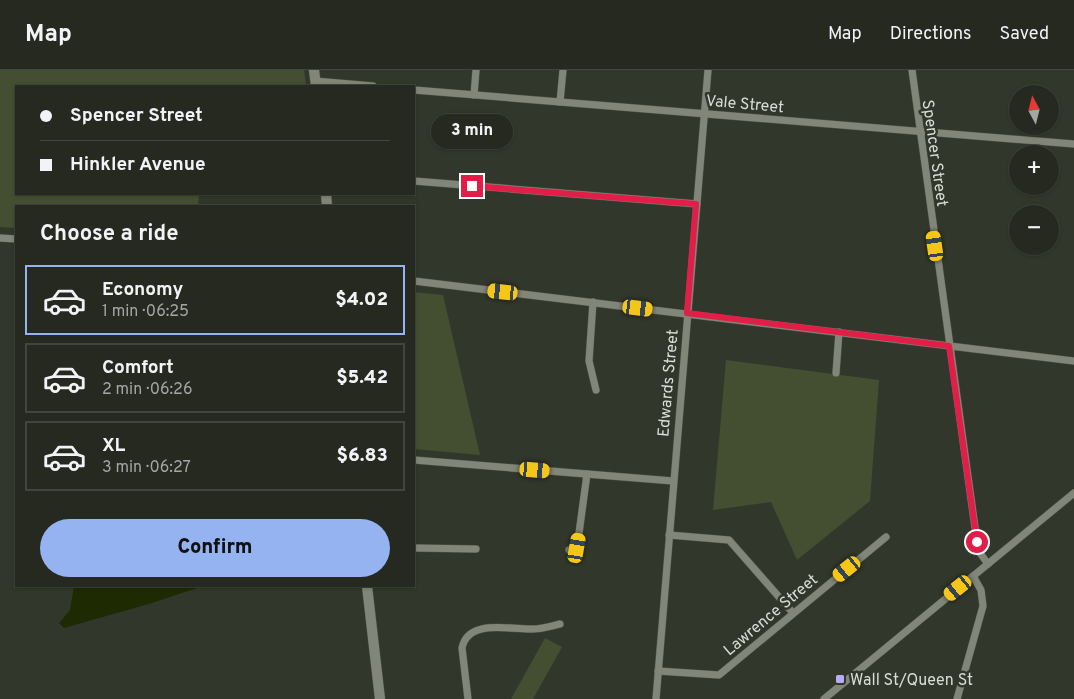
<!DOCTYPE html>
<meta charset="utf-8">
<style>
:root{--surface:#262920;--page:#32352d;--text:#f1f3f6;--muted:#a4a6a5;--line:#42453e;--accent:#95b2f1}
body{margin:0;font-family:Overpass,sans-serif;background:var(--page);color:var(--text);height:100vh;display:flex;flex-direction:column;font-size:19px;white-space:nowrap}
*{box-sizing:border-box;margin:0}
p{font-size:16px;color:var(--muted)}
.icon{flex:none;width:28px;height:28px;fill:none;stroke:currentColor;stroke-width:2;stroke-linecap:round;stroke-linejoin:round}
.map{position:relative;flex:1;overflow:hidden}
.panel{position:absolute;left:15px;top:135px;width:400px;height:382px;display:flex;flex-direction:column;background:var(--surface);border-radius:0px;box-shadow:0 1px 4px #0004,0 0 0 1px var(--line)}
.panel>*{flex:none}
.top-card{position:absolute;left:15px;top:15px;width:400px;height:110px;border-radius:0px;box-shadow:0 1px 4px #0004,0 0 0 1px var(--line);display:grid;align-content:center;height:110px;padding:0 25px;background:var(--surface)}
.needle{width:32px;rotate:353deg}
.buttons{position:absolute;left:1009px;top:15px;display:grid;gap:10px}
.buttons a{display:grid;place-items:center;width:50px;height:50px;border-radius:50%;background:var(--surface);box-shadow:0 1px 4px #0004,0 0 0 1px var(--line);font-size:25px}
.end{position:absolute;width:22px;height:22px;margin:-11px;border:6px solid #e11d48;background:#fff;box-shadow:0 0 0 2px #fff}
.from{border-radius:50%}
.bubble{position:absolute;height:35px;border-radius:18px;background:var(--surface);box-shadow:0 1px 4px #0004,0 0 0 1px var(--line);font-size:16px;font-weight:800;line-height:35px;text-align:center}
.car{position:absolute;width:15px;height:30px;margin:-15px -8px;border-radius:6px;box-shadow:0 0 4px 1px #0007;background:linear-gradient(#f5c518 24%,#345 0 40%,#f5c518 0 76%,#345 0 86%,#f5c518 0)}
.top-card b{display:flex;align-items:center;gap:18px;height:48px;font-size:19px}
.top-card b+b{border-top:1px solid var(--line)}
.top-card i{width:12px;height:12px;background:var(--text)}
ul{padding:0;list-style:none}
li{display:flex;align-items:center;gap:15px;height:70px;margin:0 10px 8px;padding:0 15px;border:2px solid var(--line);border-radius:0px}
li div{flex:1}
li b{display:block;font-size:19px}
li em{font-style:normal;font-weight:800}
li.active{border-color:var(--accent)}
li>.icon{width:45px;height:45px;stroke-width:1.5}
h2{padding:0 25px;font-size:22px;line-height:60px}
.primary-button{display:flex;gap:10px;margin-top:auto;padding:10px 25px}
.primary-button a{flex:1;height:58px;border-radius:30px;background:var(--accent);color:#111;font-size:20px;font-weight:800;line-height:58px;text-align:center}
header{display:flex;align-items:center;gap:30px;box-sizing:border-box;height:70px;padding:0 25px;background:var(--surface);border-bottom:1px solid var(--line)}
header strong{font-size:24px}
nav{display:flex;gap:28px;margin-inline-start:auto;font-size:18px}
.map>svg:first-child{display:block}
.green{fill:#444f31}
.water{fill:#1e2a02}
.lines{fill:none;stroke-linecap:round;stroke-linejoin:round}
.street-casing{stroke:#4f5349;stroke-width:8}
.secondary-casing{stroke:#4f5349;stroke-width:11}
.street{stroke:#818678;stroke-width:7}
.secondary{stroke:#818678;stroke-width:10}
.route{stroke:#e11d48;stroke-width:6}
.poi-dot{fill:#b8abf7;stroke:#32372b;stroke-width:2}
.labels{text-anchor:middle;stroke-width:5;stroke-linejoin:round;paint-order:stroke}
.street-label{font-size:16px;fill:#d9ddd5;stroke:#32372b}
.poi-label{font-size:16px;fill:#d9ddd5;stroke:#32372b;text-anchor:start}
</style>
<header>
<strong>Map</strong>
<nav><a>Map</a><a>Directions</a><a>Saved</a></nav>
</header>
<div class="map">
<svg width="1074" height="629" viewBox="0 0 1074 629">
<rect width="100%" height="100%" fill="#32372b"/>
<g class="green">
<polygon points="0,0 304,0 306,16 16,16 16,124 199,124 198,136 16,136 16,158 0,157"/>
<polygon points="414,222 443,225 480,385 414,379"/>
<polygon points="726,290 879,310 870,431 797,490 771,432 713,440"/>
<polygon points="545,568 562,577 533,629 511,629"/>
</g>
<polygon class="water" points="74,516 203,516 152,533 64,558 59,553 70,540"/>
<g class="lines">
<g class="street-casing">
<g id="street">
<polyline points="912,0 977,472 980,483 988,494"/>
<polyline points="315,11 373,16"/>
<polyline points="414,20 1074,74"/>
<polyline points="474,25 476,0"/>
<polyline points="560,32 563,0"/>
<polyline points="414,111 697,134"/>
<polyline points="0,168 16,169"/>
<polyline points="414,211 1074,291"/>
<polyline points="593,232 589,291 596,320"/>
<polyline points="836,303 839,262"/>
<polyline points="414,390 673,411"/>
<polyline points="669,465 729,470 793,543"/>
<polyline points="414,478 476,479"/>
<polyline points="569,480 577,478 587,404"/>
<polyline points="658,601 719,605 886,467"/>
<path d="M468,629L462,578C468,548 511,560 532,559C542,559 551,556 560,554"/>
<polyline points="656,629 708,0"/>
<polyline points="824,629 1074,423"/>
<polyline points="957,629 983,536 981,520 973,506"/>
</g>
</g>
<g class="secondary-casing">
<g id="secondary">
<polyline points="314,0 316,16"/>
<polyline points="326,124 327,136"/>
<polyline points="367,516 380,629"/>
</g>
</g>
<use href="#street" class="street"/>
<use href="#secondary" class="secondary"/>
</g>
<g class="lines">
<polyline class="route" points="472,116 696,134 687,243 949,276 977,472"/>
</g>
<rect class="poi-dot" x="835" y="604" width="10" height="10" rx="2.5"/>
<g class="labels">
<g class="street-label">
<text transform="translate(745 33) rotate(5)" y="6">Vale Street</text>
<text transform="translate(936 83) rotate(82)" y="6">Spencer Street</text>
<text transform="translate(667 313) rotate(-85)" y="6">Edwards Street</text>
<text transform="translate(770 544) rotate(-40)" y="6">Lawrence Street</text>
</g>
<g class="poi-label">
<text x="850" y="615">Wall St/Queen St</text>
</g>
</g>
</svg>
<div class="buttons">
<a><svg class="needle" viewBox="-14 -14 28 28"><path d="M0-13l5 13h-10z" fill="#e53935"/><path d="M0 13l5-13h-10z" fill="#a4a6a5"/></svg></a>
<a>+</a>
<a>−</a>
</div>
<i class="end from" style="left:977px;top:472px"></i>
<i class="end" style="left:472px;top:116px"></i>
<div class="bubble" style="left:431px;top:44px;width:82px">3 min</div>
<i class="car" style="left:935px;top:176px;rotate:352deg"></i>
<i class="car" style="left:503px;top:222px;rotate:276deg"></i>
<i class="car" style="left:638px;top:238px;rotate:97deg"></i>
<i class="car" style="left:535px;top:400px;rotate:95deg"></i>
<i class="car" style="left:577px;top:478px;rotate:10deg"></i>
<i class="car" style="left:847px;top:499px;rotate:231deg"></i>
<i class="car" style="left:958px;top:518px;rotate:231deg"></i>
<div class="top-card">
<b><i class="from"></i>Spencer Street</b>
<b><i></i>Hinkler Avenue</b>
</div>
<section class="panel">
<h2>Choose a ride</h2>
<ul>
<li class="active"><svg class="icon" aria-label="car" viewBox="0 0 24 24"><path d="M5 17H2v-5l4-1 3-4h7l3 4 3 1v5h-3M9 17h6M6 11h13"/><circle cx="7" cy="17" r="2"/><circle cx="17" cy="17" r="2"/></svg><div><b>Economy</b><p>1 min · 06:25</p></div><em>$4.02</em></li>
<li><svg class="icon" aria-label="car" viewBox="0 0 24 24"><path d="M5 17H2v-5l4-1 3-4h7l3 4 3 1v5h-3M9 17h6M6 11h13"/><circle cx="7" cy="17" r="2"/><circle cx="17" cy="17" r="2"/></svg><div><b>Comfort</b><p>2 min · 06:26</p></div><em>$5.42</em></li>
<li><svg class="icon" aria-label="car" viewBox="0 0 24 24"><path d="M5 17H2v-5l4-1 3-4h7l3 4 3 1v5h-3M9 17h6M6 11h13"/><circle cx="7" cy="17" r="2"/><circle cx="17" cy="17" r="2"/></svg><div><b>XL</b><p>3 min · 06:27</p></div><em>$6.83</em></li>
</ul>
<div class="primary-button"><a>Confirm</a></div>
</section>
</div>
